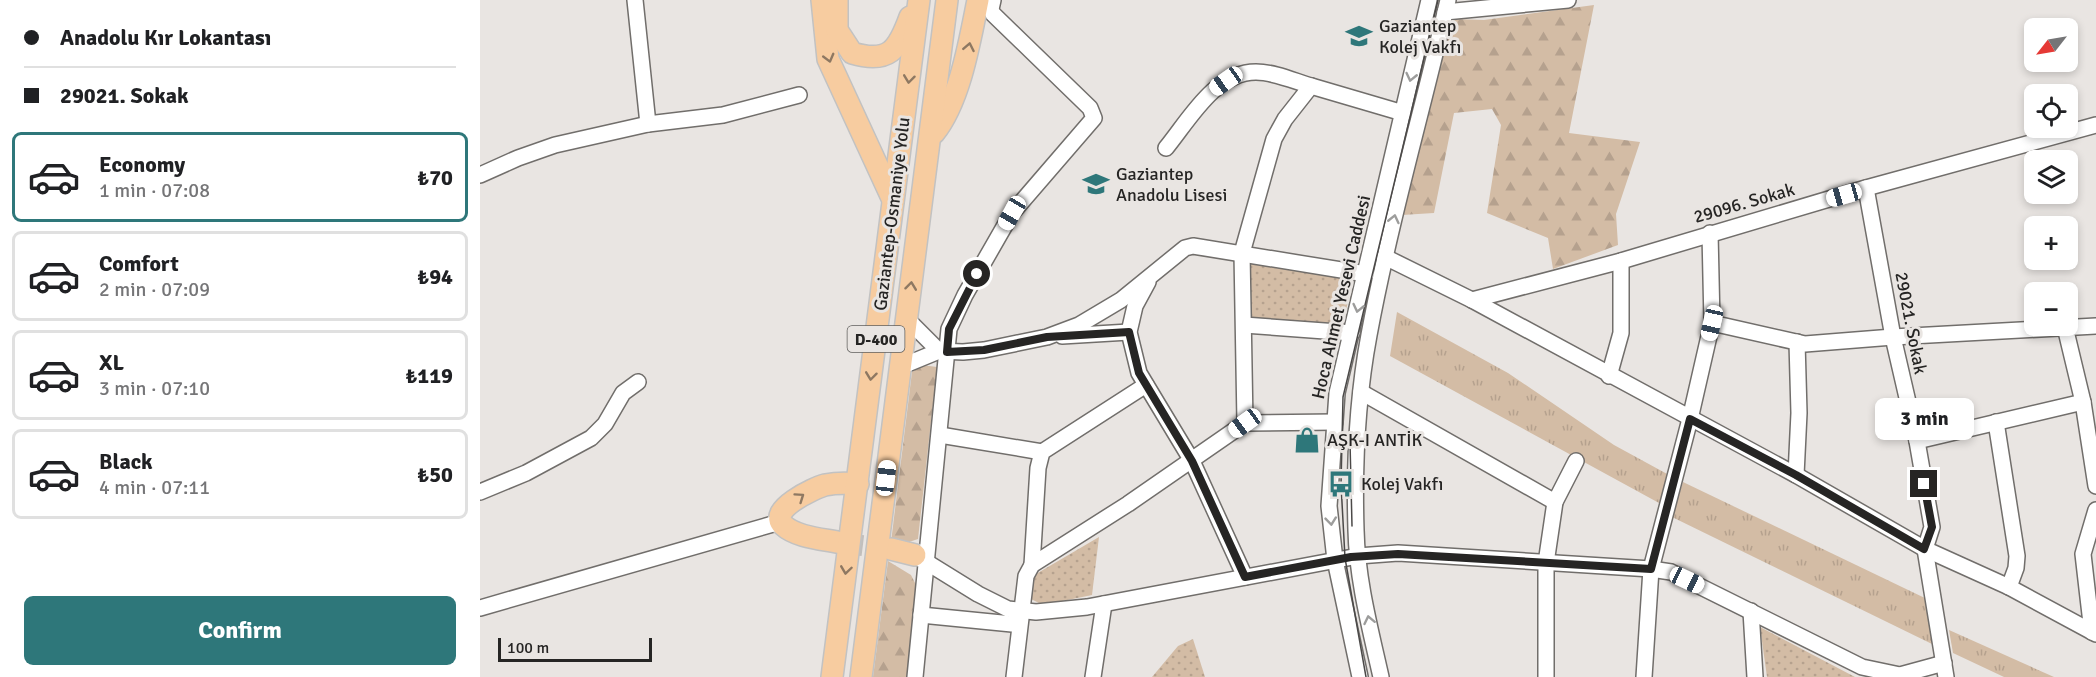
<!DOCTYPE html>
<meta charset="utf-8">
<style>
:root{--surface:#fff;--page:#f2f2f2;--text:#202124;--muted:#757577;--line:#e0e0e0;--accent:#2e777a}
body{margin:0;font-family:Signika,sans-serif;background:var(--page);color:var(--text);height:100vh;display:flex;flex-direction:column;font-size:22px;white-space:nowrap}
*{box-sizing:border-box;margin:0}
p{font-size:20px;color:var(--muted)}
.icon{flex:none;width:33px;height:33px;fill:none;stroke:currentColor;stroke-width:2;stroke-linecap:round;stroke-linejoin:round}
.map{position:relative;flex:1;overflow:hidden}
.details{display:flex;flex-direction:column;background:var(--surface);width:480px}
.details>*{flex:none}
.hud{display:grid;align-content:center;height:132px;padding:0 24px;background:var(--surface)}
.needle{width:39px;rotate:239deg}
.tools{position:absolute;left:1544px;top:18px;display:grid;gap:12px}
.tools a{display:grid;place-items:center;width:54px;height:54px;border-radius:9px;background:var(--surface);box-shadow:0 3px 9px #0003;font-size:30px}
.scale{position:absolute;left:18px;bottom:15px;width:154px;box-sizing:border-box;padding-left:6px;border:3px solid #262524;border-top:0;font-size:16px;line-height:21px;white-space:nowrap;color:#262524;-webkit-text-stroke:4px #e9e5e2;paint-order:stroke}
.end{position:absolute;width:27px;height:27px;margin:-14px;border:8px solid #262524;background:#fff;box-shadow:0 0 0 3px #fff}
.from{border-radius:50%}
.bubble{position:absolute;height:42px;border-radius:9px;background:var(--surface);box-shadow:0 3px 9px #0003;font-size:20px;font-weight:800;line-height:42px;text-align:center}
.car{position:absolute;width:18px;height:36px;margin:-18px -9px;border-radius:8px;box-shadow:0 0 4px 2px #0007;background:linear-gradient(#fff 24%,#345 0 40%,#fff 0 76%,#345 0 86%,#fff 0)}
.hud b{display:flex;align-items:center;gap:21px;height:57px;font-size:22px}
.hud b+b{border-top:2px solid var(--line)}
.hud i{width:15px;height:15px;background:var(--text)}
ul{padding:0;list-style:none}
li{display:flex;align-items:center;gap:18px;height:90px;margin:0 12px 9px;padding:0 12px;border:3px solid var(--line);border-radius:9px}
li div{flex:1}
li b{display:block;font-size:22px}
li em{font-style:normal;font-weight:800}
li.current{border-color:var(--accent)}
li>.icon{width:54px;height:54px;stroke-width:1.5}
.button{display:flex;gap:12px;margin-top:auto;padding:12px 24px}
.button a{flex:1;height:69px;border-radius:9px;background:var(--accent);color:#fff;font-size:24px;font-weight:800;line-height:69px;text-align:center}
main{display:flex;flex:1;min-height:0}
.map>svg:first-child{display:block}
.grass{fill:url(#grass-tufts)}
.forest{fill:url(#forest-firs)}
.park{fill:url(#park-dots)}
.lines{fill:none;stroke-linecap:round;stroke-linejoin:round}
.highway-tunnel{stroke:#c2bfbc;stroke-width:21;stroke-dasharray:21 10;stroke-linecap:butt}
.minor-casing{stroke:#716e6b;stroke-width:18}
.highway-casing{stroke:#c2c2c2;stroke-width:24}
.minor{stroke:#fff;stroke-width:15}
.highway{stroke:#f7cca0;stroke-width:21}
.tram{stroke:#4b4948;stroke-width:1.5}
.oneway{stroke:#8e7862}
.oneway2{stroke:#9d9d9c}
.route{stroke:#262524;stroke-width:8}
.labels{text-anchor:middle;stroke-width:6;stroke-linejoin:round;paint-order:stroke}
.shield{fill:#e9e5e2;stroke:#605f5d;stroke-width:1.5}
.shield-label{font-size:16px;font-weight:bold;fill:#262524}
.poi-label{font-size:18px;fill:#262524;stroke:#e9e5e2;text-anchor:start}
.street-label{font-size:18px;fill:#262524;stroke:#e9e5e2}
</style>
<main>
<section class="details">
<div class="hud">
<b><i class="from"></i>Anadolu Kır Lokantası</b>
<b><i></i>29021. Sokak</b>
</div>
<ul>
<li class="current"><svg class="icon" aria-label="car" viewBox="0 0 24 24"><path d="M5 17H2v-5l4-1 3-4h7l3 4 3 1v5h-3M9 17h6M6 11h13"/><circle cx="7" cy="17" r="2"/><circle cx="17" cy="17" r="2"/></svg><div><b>Economy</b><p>1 min · 07:08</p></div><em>₺70</em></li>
<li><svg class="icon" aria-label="car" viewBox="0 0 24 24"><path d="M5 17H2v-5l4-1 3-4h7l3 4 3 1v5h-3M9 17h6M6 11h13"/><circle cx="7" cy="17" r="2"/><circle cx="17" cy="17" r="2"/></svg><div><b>Comfort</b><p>2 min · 07:09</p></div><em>₺94</em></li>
<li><svg class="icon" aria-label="car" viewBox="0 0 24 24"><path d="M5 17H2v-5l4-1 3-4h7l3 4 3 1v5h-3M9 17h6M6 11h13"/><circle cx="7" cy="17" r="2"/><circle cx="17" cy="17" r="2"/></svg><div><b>XL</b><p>3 min · 07:10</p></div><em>₺119</em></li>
<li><svg class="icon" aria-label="car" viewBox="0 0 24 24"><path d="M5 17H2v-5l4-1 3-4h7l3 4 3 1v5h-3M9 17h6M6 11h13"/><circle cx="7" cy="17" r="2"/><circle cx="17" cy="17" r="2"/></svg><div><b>Black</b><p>4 min · 07:11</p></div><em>₺50</em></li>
</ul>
<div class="button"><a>Confirm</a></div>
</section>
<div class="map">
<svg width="1616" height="677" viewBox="0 0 1616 677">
<defs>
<pattern id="grass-tufts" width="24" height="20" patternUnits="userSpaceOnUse" patternTransform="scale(1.5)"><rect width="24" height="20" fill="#d3bca5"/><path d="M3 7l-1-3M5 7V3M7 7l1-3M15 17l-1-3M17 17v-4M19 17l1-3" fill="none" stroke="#b5a18e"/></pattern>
<pattern id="forest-firs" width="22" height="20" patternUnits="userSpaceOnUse" patternTransform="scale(1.5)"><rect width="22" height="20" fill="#d3bca5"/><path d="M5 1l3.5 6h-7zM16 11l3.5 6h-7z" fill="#b5a18e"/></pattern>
<pattern id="park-dots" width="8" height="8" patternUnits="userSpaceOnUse" patternTransform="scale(1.5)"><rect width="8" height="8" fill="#d3bca5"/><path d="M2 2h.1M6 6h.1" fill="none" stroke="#b5a18e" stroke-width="1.8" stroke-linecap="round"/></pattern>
</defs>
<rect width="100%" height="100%" fill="#e9e5e2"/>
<g class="grass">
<polygon points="917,312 1028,373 1134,445 1189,475 1179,503 910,356"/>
<polygon points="1203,482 1449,600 1452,644 1192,517"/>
<polygon points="1469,630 1574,677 1524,677 1473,653"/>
</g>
<g class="forest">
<polygon points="1114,5 1089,133 1160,142 1136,214 1138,245 1073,269 1068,238 1007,213 1021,125 1012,109 974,113 954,213 922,215 941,130 972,19 1004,20"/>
<polygon points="442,365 457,367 438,539 426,543 411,542 432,372"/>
<polygon points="408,561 431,575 436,585 427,677 393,677"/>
</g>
<g class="park">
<polygon points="775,260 873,277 863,325 770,318 768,264"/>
<polygon points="619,537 612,595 563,605 551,599 549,593 556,574"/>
<polygon points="1280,627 1375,677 1287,677"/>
<polygon points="713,639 725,677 672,677 698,646"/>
</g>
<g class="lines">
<polyline class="highway-tunnel" points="362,543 411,549"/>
<g class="minor-casing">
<g id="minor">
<polyline points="155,0 168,124"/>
<polyline points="965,12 1088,0"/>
<path d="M686,148C709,120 735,72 776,72C794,72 814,81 831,86"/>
<polyline points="0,175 38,158 75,145 168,124 243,115 319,95"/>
<polyline points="1386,188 1413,337 1437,441 1452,527 1445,549 1466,677"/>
<polyline points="905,257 992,300 1316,475 1445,549 1529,587 1616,634"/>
<polyline points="668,282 655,306 649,332 659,373 712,461 765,577"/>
<polyline points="992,300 1141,261 1386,188 1616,125"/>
<polyline points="427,319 459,351"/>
<polyline points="1232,323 1325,344 1413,337 1616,326"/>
<polyline points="764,325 872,333"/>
<polyline points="1585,327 1603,402 1616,486"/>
<polyline points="582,336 649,332"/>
<polyline points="420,367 459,351 483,352 504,350 567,337 599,325 641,300 705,248 713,246 886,274"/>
<polyline points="1129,376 1141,333 1141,261"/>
<polyline points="881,392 1075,502"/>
<polyline points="1516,422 1537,556 1536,568 1529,587"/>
<polyline points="765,423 762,253 794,139 805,119 831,86 923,113"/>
<polyline points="460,435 562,452"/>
<polyline points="1437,441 1603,402"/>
<polyline points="1316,475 1319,413 1317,342"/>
<polyline points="0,492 46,473 111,438 125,424 143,393 158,382"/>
<polyline points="435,555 498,594 528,609 556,612 607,607 878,556 918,553 1171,569 1191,572 1382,667 1420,675 1464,663"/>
<polyline points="552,565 558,468 562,452 666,385"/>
<polyline points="0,608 300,522"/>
<polyline points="1271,611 1275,677"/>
<polyline points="441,615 532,624 543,611"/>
<polyline points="1612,632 1603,554 1616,510"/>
<polyline points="435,677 469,329 485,295 532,213 614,118 610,108 513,14 511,9 513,0"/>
<polyline points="534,677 546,576 552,565 648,504 765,423 855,422"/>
<polyline points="613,677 624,604"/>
<polyline points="880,677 855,560 849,506 857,393 949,0"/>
<path d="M901,677C890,628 877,579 876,530C874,465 877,399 889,335C910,222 942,112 968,0"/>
<polyline points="1066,677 1066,563 1075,502 1096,461"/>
<polyline points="1164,677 1171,569 1210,419 1232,323 1230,233"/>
</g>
</g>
<g class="highway-casing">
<g id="highway">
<polyline points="342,0 348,59 413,200"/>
<path d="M357,0V30L372,53C409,64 418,50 430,17"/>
<path d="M454,133C480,101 490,40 498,0"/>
<path d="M362,543C344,539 317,538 303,525C287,510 334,488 345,485C356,483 367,483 378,484"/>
<polyline points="411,549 435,555"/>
<polyline points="352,677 439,0"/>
<polyline points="381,677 467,0"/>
</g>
</g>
<use href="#minor" class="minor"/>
<use href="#highway" class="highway"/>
<g class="tram">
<polyline points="870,442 872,526"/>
<polyline points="886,677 865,558 861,484 863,397 958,0"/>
</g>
</g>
<defs><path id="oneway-chevron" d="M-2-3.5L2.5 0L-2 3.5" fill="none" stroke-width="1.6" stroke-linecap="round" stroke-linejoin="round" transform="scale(1.5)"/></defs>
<g class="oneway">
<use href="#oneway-chevron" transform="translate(489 47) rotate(-79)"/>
<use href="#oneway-chevron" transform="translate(349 58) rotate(75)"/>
<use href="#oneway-chevron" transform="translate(429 79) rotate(97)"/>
<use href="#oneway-chevron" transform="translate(431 286) rotate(-83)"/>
<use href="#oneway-chevron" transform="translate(391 376) rotate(97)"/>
<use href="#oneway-chevron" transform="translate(320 497) rotate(-35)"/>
<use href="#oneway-chevron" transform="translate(366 570) rotate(98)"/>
</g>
<g class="oneway2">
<use href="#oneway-chevron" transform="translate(931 77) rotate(103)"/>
<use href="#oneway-chevron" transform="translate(914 219) rotate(-77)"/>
<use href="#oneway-chevron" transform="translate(878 308) rotate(103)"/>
<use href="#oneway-chevron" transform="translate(851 521) rotate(84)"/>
<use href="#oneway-chevron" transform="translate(889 620) rotate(-102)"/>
</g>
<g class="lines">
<polyline class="route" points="497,274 469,329 467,352 504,350 567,337 649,332 659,373 712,461 765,577 871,557 918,554 1171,569 1210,419 1316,475 1444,549 1452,527 1444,484"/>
</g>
<defs>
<g id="school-bare" transform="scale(2.07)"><path d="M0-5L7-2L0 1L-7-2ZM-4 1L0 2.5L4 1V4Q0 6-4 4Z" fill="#2e777a" stroke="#e9e5e2" stroke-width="2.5" paint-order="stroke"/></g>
<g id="shop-bare" transform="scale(2.07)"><path d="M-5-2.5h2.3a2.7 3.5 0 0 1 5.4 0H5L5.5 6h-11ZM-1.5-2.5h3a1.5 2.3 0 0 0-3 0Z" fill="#2e777a" stroke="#e9e5e2" stroke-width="2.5" paint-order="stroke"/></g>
<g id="bus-bare" transform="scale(2.07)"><path d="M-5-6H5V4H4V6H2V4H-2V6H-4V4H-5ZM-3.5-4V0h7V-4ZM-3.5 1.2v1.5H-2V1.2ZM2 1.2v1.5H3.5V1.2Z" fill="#2e777a" stroke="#e9e5e2" stroke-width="2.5" paint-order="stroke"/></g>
</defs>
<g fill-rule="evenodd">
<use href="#school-bare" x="879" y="36"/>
<use href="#school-bare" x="616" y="184"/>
<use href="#shop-bare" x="827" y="440"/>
<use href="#bus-bare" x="861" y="484"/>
</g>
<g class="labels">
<rect class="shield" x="367.5" y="326" width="57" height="26" rx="4.5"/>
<g class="shield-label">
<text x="396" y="345">D-400</text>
</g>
<g class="poi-label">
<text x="899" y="32">Gaziantep<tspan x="899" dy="21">Kolej Vakfı</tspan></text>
<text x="636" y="180">Gaziantep<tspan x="636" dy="21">Anadolu Lisesi</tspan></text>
<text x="847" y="446">AŞK-I ANTİK</text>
<text x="881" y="490">Kolej Vakfı</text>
</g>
<g class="street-label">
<text transform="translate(1264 203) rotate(-16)" y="6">29096. Sokak</text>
<text transform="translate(412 214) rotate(-83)" y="6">Gaziantep-Osmaniye Yolu</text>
<text transform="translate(861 297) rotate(-77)" y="6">Hoca Ahmet Yesevi Caddesi</text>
<text transform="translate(1431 323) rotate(79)" y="6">29021. Sokak</text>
</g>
</g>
</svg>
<div class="tools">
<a><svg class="needle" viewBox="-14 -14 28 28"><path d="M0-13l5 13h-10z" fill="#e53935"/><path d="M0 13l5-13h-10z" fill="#757577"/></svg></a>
<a><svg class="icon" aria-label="locate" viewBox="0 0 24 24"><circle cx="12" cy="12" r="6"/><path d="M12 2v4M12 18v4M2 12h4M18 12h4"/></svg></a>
<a><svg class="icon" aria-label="layers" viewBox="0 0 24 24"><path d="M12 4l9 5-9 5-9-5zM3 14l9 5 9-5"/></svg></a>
<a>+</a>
<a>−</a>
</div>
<div class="scale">100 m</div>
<i class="end from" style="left:497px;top:274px"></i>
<i class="end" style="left:1444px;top:484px"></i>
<div class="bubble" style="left:1395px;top:398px;width:99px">3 min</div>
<i class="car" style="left:746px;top:81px;rotate:235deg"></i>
<i class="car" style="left:1364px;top:195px;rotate:254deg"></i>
<i class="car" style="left:532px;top:213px;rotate:210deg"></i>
<i class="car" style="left:1232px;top:323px;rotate:193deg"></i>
<i class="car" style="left:765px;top:423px;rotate:234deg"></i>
<i class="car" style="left:406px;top:478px;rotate:7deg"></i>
<i class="car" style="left:1207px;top:580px;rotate:115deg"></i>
</div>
</main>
